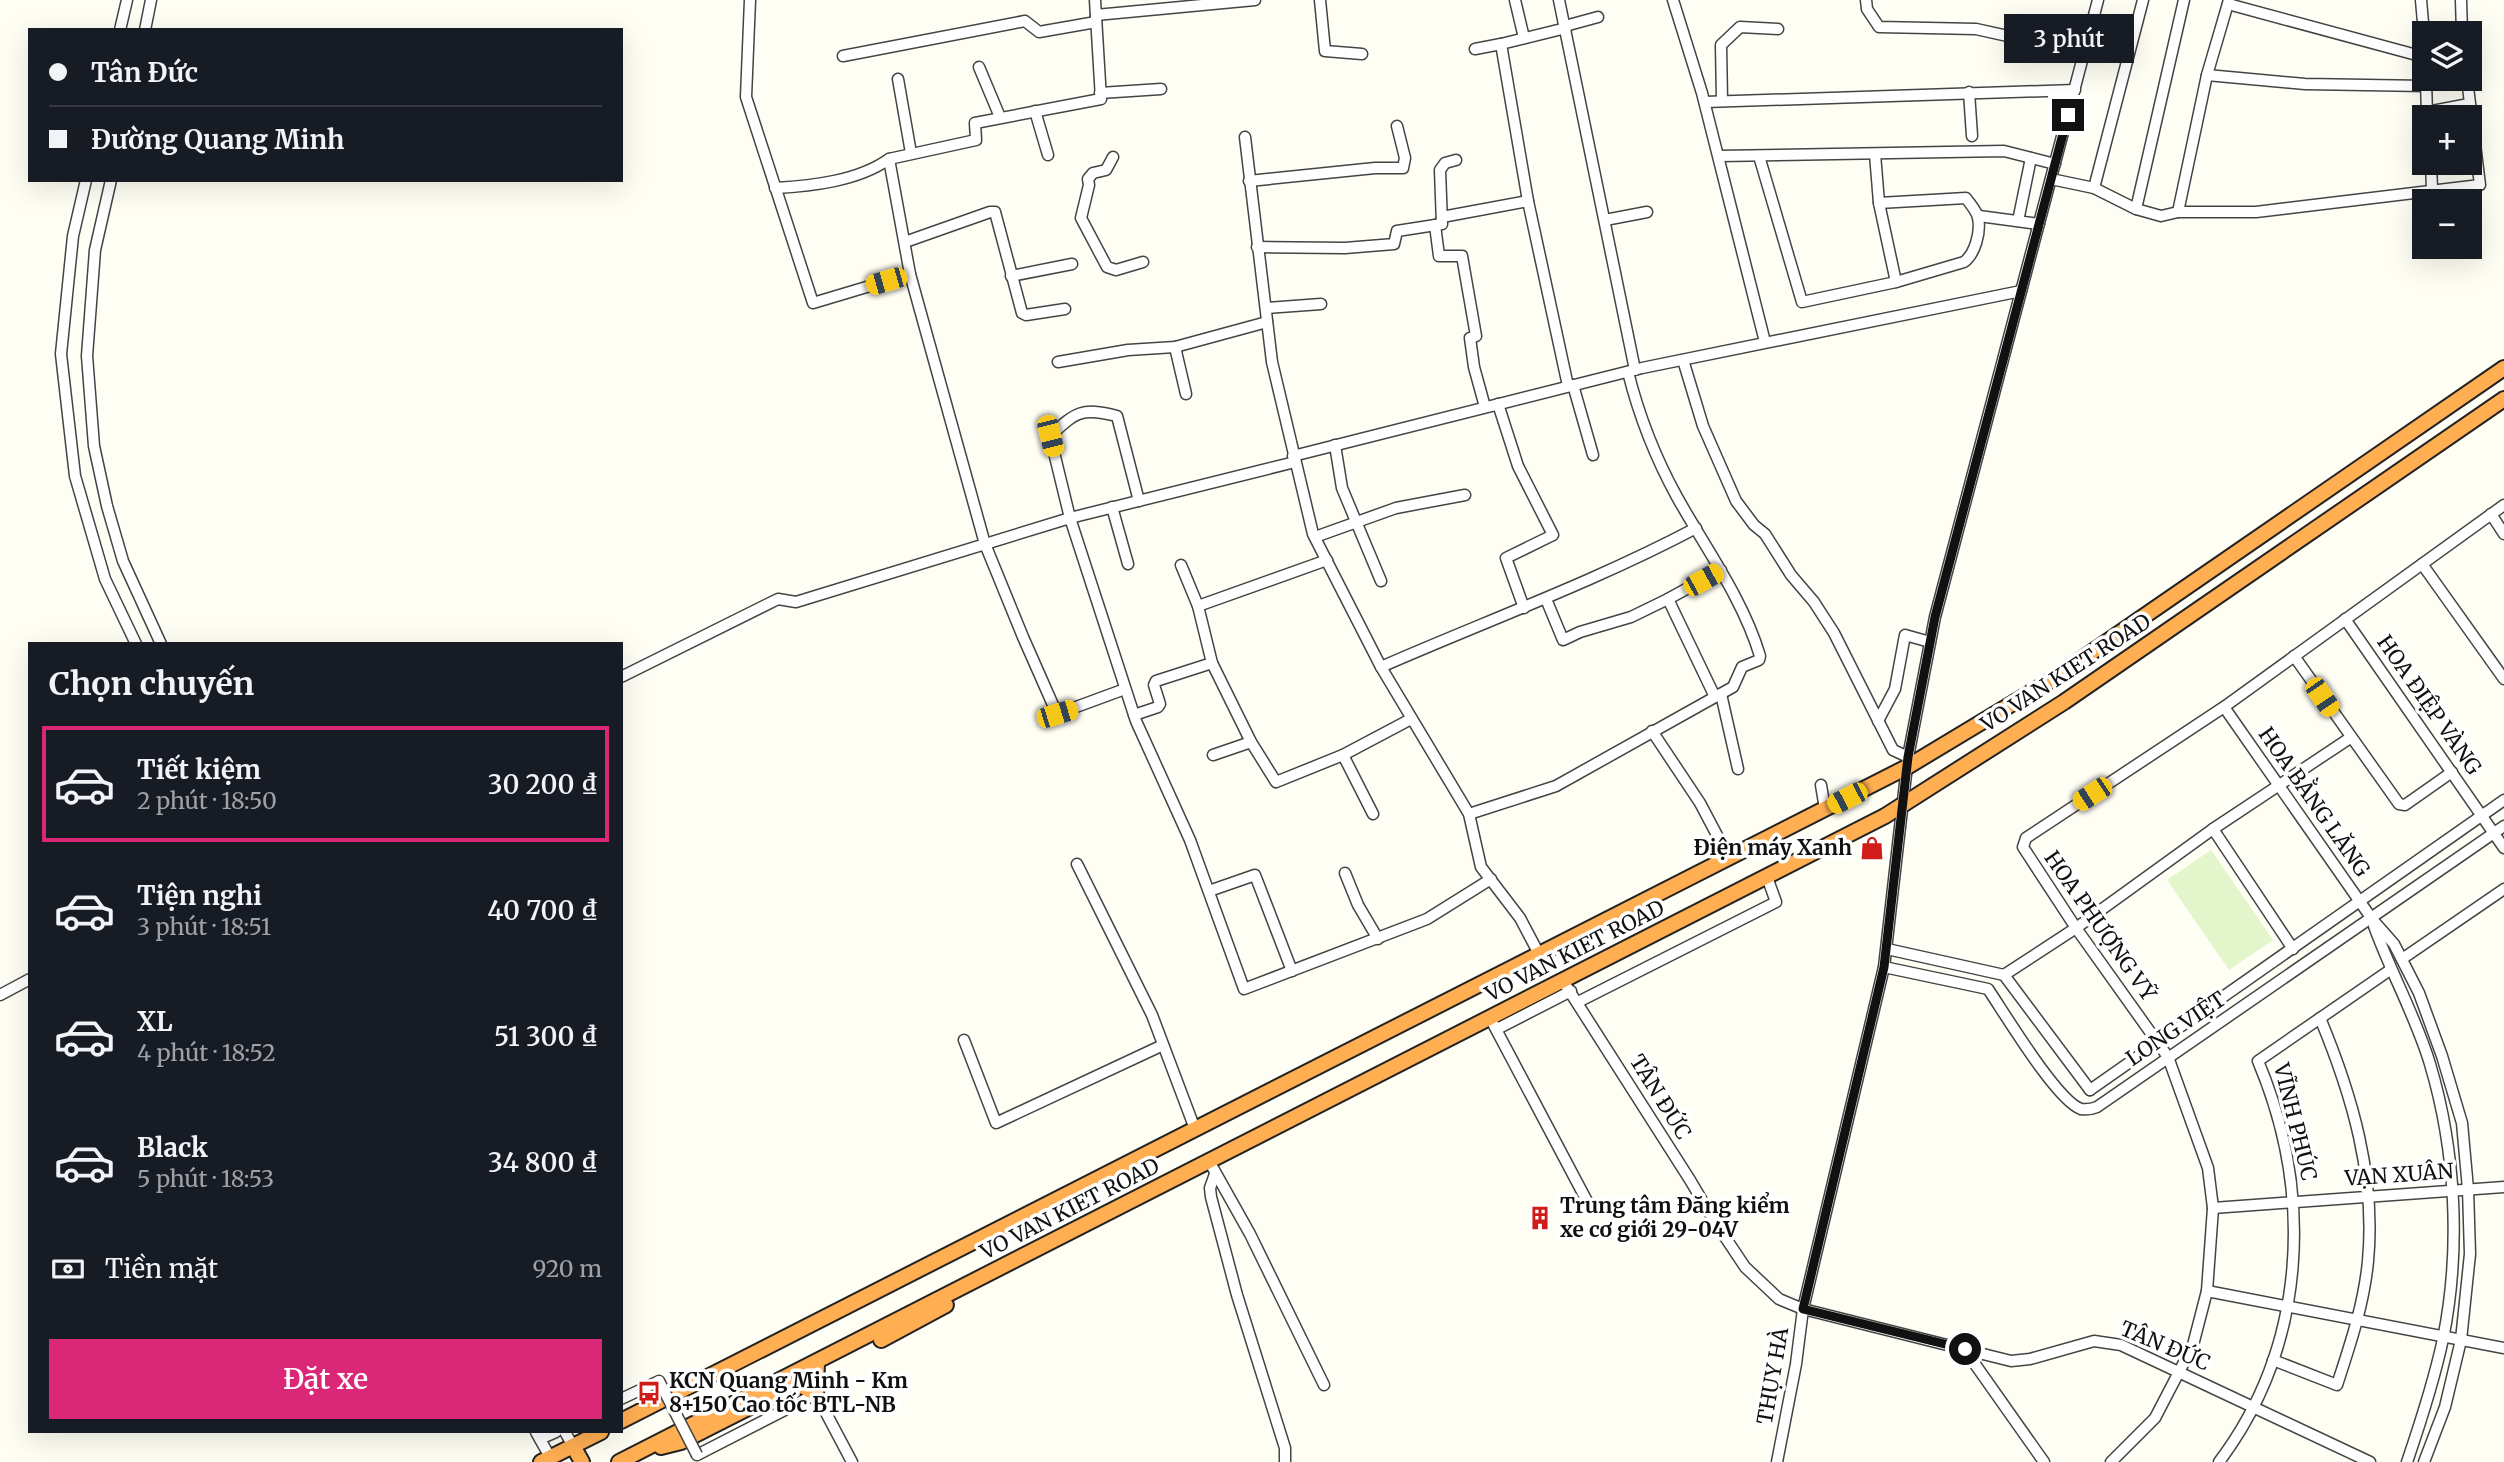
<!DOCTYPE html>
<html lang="vi">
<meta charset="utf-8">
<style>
:root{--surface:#171b24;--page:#242831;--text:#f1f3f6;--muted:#9ea1a6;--line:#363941;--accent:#db2777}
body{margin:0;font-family:Merriweather,serif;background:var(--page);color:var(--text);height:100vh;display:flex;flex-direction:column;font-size:26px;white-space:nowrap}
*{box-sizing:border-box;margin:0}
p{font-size:23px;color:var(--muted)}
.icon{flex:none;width:38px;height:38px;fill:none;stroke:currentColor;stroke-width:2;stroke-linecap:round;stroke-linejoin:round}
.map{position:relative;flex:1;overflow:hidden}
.details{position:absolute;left:28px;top:642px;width:595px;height:791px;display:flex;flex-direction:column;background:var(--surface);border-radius:0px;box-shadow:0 7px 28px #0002}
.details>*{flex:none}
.banner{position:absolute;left:28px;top:28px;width:595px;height:154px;border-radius:0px;box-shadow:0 7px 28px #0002;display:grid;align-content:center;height:154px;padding:0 21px;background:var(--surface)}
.buttons{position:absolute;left:2412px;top:21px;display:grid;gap:14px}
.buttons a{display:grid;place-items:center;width:70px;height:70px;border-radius:0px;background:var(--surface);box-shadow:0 7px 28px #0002;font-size:35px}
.end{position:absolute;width:32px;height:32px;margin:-16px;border:9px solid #111;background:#fff;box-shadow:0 0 0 4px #fff}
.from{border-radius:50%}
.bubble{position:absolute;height:49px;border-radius:0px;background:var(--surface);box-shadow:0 7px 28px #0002;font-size:23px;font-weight:600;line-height:49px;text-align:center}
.car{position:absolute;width:21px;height:42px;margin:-21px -10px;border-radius:9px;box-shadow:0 0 5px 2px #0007;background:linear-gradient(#f5c518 24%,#345 0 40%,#f5c518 0 76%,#345 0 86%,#f5c518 0)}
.banner b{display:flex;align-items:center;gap:24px;height:66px;font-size:26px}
.banner b+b{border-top:2px solid var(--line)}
.banner i{width:18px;height:18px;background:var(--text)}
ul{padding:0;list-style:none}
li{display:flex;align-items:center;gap:21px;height:116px;margin:0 14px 10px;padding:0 7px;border:4px solid transparent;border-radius:0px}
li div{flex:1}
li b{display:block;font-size:26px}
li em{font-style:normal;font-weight:600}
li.selected{border-color:var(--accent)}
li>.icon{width:63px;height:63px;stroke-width:1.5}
h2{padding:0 21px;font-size:32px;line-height:84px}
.pay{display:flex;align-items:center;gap:18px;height:77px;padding:0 21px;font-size:26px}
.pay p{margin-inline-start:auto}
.button{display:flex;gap:14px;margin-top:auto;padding:14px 21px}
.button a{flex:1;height:80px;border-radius:0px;background:var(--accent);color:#fff;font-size:28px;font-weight:600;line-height:80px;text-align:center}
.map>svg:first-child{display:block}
.pitch{fill:#e3f5cb}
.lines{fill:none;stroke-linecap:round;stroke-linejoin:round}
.minor-casing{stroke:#444;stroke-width:13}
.highway-casing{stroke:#222;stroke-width:18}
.minor{stroke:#fff;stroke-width:10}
.highway{stroke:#ffae52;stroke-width:14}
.minor-bridge-casing{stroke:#444;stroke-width:13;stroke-linecap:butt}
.minor-bridge{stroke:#fff;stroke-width:10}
.route{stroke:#111;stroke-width:9}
.labels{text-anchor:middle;stroke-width:7;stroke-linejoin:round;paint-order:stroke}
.street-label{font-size:21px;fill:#111;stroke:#fff}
.poi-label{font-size:21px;font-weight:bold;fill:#111;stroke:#fff;text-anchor:start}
</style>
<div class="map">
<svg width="2504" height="1462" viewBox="0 0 2504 1462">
<rect width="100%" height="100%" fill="#fffef4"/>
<polygon class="pitch" points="2211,850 2273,940 2229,970 2167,880"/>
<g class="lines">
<g class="minor-casing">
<g id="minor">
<polyline points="750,0 746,97 813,303 910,274"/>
<polyline points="1095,0 1101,99 975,123 976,140 889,159 910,274 985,544 1023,637 1057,714 1125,689"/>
<polyline points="1320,0 1325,51 1362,54"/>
<polyline points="1515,0 1524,38"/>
<polyline points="1559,0 1635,370"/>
<polyline points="1673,0 1702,93 1765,342"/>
<polyline points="1866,0 1867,9 1879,27 1976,29 2085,53"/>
<polyline points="2421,0 2424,34"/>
<polyline points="2461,0 2462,33"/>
<polyline points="2228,4 2424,57"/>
<polyline points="1096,15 1255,0"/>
<polyline points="1565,26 1598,17"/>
<polyline points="120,30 127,0"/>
<polyline points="145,30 151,0"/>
<polyline points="1501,44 1566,28"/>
<polyline points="1475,49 1501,44 1528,201 1568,386"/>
<polyline points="843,56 1025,21 1039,32 1096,22"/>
<polyline points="979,67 1000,117"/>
<polyline points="2207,75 2305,84 2426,86"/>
<polyline points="898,79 911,153"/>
<polyline points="2426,79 2427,117"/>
<polyline points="1969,92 1972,136"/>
<polyline points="1100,93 1161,89"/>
<polyline points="1722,101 1721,45 1740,27 1778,29"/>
<polyline points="1705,102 2075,90"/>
<polyline points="1035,111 1048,155"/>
<polyline points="2427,112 2469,104"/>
<polyline points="1245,137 1272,362 1313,534 1381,667 1469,814 1481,867 1520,918 1539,954"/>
<polyline points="1875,154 1879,203 1896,282"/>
<polyline points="1719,156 2004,151 2055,164"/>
<path d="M1759,156L1802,302L1896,282L1964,262C1975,254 1981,232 1978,218C1977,211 1970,204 1966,198L1879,203"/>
<polyline points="1113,157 1106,170 1093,173 1088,179 1089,185 1081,218 1107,267 1116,270 1143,262"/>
<polyline points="2431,163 2432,189"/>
<polyline points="2051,179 2094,188 2136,209 2161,216 2178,212 2256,212 2480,185 2467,79"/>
<polyline points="86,180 73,236 61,354 75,476 105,579 136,644"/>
<polyline points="111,180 95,250 87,356 94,446 107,506 123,561 161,644"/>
<polyline points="1249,181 1375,168 1403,168 1405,158 1397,126"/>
<path d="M775,188C812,186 858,181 889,159"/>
<polyline points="2094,188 2143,0"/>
<polyline points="2136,209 2184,0"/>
<polyline points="2178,212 2207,75 2229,0"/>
<polyline points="1979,216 2039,224"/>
<polyline points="1442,217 1528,201"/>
<polyline points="1605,220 1647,212"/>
<polyline points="2018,221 2031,158"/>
<polyline points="1435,225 1439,256 1462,256 1476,336 1470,338 1474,367 1485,407"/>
<polyline points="905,242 990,212 995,212 1022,313 1026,315 1065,309"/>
<polyline points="1257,247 1345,248 1394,244 1397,231 1442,224 1440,170 1445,163 1456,160"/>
<polyline points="1011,276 1072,264"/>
<polyline points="1266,308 1321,304"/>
<polyline points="1175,347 1186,394"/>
<polyline points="1683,360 1703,426 1736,501 1754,525 1765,534 1791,575 1814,602 1834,633 1893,750 1908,757"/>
<polyline points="1058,362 1128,350 1175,347 1267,322"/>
<path d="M1628,372C1639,416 1655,457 1677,497C1706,549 1743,599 1760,656L1759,660L1742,667L1733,687L1715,697L1668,599L1721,570"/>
<polyline points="1573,385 1593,455"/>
<polyline points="1498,404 1518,466 1553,535 1506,558 1524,608"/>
<polyline points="1335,445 1342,488 1381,581"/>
<polyline points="1293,456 1642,368 2021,291"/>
<path d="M1139,501L1117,416C1081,407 1076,412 1050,436L1070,518L1136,721L1190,840L1244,989L1427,919L1491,879"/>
<polyline points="1112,507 1128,564"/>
<polyline points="2491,514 2504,534"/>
<polyline points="1315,537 1396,508 1465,495"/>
<polyline points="2422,564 2504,679"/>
<polyline points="1181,565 1198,606 1212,663 1251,742 1276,782 1343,755 1411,719"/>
<polyline points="1546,599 1563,640 1580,632 1631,617 1668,599"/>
<polyline points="1198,606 1327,560"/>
<polyline points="2345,619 2504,848"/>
<polyline points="2294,656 2399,804 2405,805 2452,772"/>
<path d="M1381,667C1486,621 1594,582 1696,528"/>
<polyline points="621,677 778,599 796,602 1070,518 1295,462"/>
<polyline points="1721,694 1738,769"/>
<polyline points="2224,707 2372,919 2394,944 2419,993 2442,1056 2462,1123 2468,1189 2470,1254 2461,1340 2445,1407 2424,1462"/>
<polyline points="1134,715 1158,707 1160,704 1154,685 1156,681 1212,663"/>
<polyline points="1878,721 1895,689 1905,635 1930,642"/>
<polyline points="1652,731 1700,803 1729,858"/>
<polyline points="1213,755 1251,742"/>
<polyline points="1343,755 1373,814"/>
<polyline points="1821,785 1825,809"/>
<polyline points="1469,814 1556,786 1715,697"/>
<polyline points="2213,829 2293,949"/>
<polyline points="1077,864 1152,1015 1195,1129"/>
<polyline points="1345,873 1358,905 1378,939"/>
<polyline points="1209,891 1255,875 1292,971"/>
<path d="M2374,926C2391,973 2416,1017 2430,1064C2456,1151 2461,1250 2443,1339C2434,1381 2421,1421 2407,1462"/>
<polyline points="1887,949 2004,975 2090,1090"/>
<polyline points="2402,959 2504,889"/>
<path d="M1884,967L1988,989C2005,1014 2057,1101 2081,1109C2087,1110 2092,1109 2097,1107L2504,826"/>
<polyline points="2004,975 2076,928 2213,829 2350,738"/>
<polyline points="1563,981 1690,1180 1713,1219 1745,1267 1779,1299 1803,1309 2011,1361 2030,1359 2094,1341 2121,1345 2370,1462"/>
<polyline points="0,995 30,979"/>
<polyline points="1578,1002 1776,902 1767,877"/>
<polyline points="1490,1018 1588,1203"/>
<polyline points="1497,1029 1571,991"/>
<polyline points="964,1040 996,1123 1163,1045"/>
<polyline points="2090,1090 2504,800"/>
<polyline points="1209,1161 1250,1234 1324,1385"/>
<polyline points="1215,1174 1210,1188 1211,1197 1237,1295 1285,1448 1285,1462"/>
<polyline points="2213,1208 2504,1187"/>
<polyline points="2207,1291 2504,1348"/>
<polyline points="1965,1350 2044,1462"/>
<path d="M2273,1360L2337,1385C2350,1345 2364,1304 2368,1261C2376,1176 2352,1095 2320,1018"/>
<polyline points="621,1399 659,1381"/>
<polyline points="536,1432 550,1457"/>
<polyline points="565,1432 573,1446"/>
<polyline points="540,1439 556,1432"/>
<polyline points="697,1455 816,1394 852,1462"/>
<polyline points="1777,1462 1796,1364 1803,1309 1884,967 1908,757 1935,617 2098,0"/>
<polyline points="2111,1462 2155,1418 2193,1345 2207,1291 2213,1208 2208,1168 2168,1057 2076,928 2023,847 2026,838 2224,707 2504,505"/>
<path d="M2219,1462C2307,1345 2314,1194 2258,1061L2390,970"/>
</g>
</g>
<g class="highway-casing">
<g id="highway">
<polyline points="881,1340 946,1305"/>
<polyline points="791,1380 816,1394 817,1362"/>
<polyline points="621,1421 1907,767 2053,679 2504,368"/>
<polyline points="573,1446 582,1462"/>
<polyline points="661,1447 681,1442 797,1383"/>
<polyline points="541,1462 601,1432"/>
<polyline points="619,1462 1885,816 2064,702 2504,399"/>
</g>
</g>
<use href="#minor" class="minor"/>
<use href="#highway" class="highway"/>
<g class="minor-bridge-casing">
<polyline id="minor-bridge" points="659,1381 697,1455"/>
</g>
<use href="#minor-bridge" class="minor-bridge"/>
</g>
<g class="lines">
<polyline class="route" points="1965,1349 1803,1309 1884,967 1908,757 1935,617 2068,115"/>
</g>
<defs>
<g id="shop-bare" transform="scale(1.89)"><path d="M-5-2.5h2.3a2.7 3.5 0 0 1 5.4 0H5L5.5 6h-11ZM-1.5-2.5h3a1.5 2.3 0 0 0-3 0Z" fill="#d01d19" stroke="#fff" stroke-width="2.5" paint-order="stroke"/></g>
<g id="building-bare" transform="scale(1.89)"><path d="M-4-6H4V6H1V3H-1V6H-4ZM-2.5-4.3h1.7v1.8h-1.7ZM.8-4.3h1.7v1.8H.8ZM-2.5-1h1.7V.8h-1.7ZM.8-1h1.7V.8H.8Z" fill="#d01d19" stroke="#fff" stroke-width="2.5" paint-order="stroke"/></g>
<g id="bus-bare" transform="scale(1.89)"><path d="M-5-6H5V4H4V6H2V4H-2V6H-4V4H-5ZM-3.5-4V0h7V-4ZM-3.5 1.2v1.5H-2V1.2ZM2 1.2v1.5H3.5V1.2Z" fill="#d01d19" stroke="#fff" stroke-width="2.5" paint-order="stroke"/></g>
</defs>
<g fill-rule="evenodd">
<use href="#shop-bare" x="1872" y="848"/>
<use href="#building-bare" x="1540" y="1218"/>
<use href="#bus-bare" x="649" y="1393"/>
</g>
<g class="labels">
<g class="street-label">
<text transform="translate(2066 673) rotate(-33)" y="7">VO VAN KIET ROAD</text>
<text transform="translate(2429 705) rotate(55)" y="7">HOA ĐIỆP VÀNG</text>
<text transform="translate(2314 802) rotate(55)" y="7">HOA BẰNG LĂNG</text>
<text transform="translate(2100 926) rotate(55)" y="7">HOA PHƯỢNG VỸ</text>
<text transform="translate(1575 951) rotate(-27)" y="7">VO VAN KIET ROAD</text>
<text transform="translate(2176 1029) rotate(-34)" y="7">LONG VIỆT</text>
<text transform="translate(1660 1097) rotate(58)" y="7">TÂN ĐỨC</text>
<text transform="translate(2295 1122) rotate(76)" y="7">VĨNH PHÚC</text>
<text transform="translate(2399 1175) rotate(-4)" y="7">VẠN XUÂN</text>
<text transform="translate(1070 1209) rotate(-27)" y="7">VO VAN KIET ROAD</text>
<text transform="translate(2165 1346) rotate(23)" y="7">TÂN ĐỨC</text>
<text transform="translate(1773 1376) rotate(-80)" y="7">THỤY HÀ</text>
</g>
<g class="poi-label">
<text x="1852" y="855" text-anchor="end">Điện máy Xanh</text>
<text x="1560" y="1213">Trung tâm Đăng kiểm<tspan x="1560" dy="24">xe cơ giới 29-04V</tspan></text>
<text x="669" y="1388">KCN Quang Minh - Km<tspan x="669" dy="24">8+150 Cao tốc BTL-NB</tspan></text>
</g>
</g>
</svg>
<div class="buttons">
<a><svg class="icon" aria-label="layers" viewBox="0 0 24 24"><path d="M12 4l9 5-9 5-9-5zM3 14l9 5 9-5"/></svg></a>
<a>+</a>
<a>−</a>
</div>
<i class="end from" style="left:1965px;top:1349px"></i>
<i class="end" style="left:2068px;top:115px"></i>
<div class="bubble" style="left:2004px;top:14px;width:130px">3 phút</div>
<i class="car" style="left:886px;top:281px;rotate:254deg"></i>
<i class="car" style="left:1050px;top:436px;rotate:166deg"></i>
<i class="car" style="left:1703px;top:580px;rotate:61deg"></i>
<i class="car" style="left:2322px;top:697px;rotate:146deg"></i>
<i class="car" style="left:1057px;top:714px;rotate:73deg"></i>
<i class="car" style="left:2092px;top:794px;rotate:237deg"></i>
<i class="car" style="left:1847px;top:798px;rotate:243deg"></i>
<div class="banner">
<b><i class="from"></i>Tân Đức</b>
<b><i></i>Đường Quang Minh</b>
</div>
<section class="details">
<h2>Chọn chuyến</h2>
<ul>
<li class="selected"><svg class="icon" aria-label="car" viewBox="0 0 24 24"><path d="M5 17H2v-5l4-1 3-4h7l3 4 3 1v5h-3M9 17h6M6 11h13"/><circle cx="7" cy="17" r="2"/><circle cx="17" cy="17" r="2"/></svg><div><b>Tiết kiệm</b><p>2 phút · 18:50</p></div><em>30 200 ₫</em></li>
<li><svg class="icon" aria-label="car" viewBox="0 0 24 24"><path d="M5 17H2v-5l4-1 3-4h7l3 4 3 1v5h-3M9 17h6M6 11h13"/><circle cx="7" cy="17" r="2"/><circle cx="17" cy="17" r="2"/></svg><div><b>Tiện nghi</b><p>3 phút · 18:51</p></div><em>40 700 ₫</em></li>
<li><svg class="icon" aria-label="car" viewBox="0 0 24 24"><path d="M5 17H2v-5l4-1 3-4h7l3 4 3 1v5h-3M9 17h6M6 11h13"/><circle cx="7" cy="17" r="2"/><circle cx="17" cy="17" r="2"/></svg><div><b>XL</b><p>4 phút · 18:52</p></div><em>51 300 ₫</em></li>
<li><svg class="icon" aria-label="car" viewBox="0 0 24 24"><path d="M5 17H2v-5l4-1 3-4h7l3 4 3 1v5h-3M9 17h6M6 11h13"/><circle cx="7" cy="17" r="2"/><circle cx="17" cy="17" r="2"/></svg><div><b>Black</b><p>5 phút · 18:53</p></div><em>34 800 ₫</em></li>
</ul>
<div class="pay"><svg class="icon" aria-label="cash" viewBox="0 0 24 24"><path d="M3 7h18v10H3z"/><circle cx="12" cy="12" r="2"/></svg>Tiền mặt<p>920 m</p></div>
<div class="button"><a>Đặt xe</a></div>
</section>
</div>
